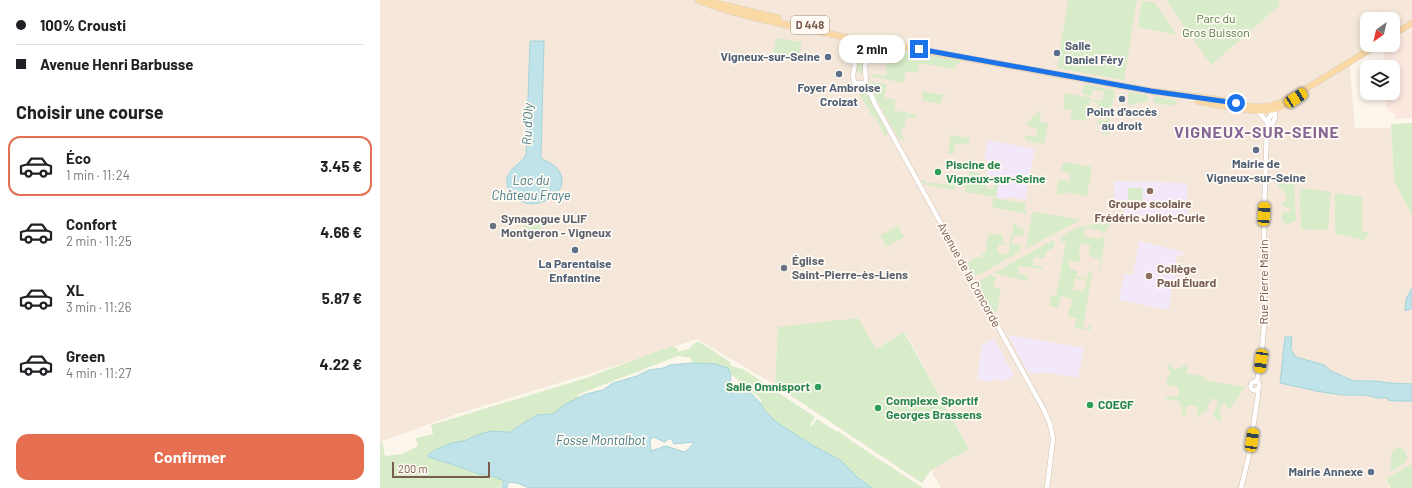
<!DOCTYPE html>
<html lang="fr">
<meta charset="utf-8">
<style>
:root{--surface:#fff;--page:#f2f2f2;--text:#202124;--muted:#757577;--line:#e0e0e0;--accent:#e76f51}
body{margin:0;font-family:Barlow,sans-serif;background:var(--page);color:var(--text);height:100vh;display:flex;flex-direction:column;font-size:15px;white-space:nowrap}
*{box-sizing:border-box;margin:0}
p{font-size:13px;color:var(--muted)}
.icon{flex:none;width:22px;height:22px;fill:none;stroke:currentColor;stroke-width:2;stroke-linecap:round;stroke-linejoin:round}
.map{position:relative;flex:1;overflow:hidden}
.sheet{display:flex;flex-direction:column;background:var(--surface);width:380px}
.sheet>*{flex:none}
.guide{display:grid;align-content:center;height:88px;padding:0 16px;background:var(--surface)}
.needle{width:26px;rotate:214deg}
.buttons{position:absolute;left:980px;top:12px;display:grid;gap:8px}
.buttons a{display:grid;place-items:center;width:40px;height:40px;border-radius:8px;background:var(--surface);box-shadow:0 2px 6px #0003;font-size:20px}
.scale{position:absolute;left:12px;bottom:10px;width:98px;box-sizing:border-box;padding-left:4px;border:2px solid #7a5c4d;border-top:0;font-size:11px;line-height:14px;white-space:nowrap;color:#7a5c4d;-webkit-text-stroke:3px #fffaf3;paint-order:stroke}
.end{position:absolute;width:18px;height:18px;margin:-9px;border:5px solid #1a73e8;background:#fff;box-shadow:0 0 0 2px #fff}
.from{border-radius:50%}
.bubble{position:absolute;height:28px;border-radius:12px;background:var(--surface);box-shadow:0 2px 6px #0003;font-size:13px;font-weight:700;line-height:28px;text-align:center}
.car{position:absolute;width:12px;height:24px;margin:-12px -6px;border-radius:5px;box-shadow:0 0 3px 1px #0007;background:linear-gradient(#f5c518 24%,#345 0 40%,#f5c518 0 76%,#345 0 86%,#f5c518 0)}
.guide b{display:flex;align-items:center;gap:14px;height:38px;font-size:15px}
.guide b+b{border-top:1px solid var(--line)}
.guide i{width:10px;height:10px;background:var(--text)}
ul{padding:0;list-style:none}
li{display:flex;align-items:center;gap:12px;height:60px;margin:0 8px 6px;padding:0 8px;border:2px solid transparent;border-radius:12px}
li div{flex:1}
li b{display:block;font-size:15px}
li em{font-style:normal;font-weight:700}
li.selected{border-color:var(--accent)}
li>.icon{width:36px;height:36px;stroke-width:1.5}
h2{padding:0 16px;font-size:18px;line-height:48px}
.cta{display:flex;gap:8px;margin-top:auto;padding:8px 16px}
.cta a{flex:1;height:46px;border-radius:12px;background:var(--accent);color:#fff;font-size:16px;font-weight:700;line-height:46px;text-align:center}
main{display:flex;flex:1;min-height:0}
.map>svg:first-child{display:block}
.residential{fill:#f5e8da}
.commercial{fill:#fde8e0}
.education{fill:#f3e8fa}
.green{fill:#d8ecc9}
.water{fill:#bfe3e8;stroke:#a5d3da;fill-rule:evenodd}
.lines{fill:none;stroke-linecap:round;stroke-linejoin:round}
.minor-casing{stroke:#d1beb0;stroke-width:5.5}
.major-casing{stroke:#dad1cd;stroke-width:7}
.minor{stroke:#fff;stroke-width:4.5}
.major{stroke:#fbd9a5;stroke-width:6}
.route{stroke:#1a73e8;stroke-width:5}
.service-dot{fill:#5c6f8a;stroke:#fffaf3;stroke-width:1.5}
.leisure-dot{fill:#2e9e5b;stroke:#fffaf3;stroke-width:1.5}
.education-dot{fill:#8d6e63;stroke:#fffaf3;stroke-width:1.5}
.worship-dot{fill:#6b7280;stroke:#fffaf3;stroke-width:1.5}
.labels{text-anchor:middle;stroke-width:3.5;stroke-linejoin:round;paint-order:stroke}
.shield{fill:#fffaf3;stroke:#a28b7f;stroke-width:1}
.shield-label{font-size:11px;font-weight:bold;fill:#7a5c4d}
.park-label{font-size:12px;fill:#537a41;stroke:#fffaf3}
.service-label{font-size:12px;font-weight:bold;fill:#4e5e75;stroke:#fffaf3}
.leisure-label{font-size:12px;font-weight:bold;fill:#27864d;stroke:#fffaf3;text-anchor:start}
.education-label{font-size:12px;font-weight:bold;fill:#785e54;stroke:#fffaf3}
.worship-label{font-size:12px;font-weight:bold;fill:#5b616d;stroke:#fffaf3;text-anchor:start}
.street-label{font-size:12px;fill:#7a5c4d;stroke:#fffaf3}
.water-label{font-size:13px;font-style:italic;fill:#437c86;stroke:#fffaf3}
.district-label{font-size:16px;font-weight:bold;letter-spacing:1px;fill:#846695;stroke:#fffaf3}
</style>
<main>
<section class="sheet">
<div class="guide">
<b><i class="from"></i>100% Crousti</b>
<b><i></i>Avenue Henri Barbusse</b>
</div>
<h2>Choisir une course</h2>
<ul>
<li class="selected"><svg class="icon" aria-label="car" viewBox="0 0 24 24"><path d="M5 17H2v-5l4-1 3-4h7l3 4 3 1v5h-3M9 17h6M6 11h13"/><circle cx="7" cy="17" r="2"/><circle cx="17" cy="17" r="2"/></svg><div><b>Éco</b><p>1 min · 11:24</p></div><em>3.45 €</em></li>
<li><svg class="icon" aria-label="car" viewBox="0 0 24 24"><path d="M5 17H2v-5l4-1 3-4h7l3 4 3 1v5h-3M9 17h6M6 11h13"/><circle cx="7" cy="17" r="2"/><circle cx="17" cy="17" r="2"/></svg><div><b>Confort</b><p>2 min · 11:25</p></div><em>4.66 €</em></li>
<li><svg class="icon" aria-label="car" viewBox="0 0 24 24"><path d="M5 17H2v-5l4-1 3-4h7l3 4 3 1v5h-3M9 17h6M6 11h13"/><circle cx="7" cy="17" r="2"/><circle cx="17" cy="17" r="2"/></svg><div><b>XL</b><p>3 min · 11:26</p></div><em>5.87 €</em></li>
<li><svg class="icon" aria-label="car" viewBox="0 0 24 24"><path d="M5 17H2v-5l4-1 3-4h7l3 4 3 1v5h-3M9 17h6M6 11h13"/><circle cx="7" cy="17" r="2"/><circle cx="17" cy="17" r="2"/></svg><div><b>Green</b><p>4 min · 11:27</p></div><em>4.22 €</em></li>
</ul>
<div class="cta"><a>Confirmer</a></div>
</section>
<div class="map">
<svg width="1032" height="488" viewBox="0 0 1032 488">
<rect width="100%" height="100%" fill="#fdf6ec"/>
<polygon class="residential" points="0,0 786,0 831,65 900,5 898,0 1032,0 1032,18 1013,31 1013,19 987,19 987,45 990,45 967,59 970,67 975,128 1011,128 1014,181 1032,215 1032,471 1007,481 1010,488 561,488 551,470 589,449 525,332 496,349 398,327 395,385 317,339 258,359 77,414 0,442"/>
<polygon class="commercial" points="1032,29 1032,118 1015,119 1015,115 1008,110 1005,101 1005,93 1013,93 1013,67 1004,67 1004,47 1007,45 1013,45 1013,41"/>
<g class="education">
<polygon points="608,140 655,149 645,200 631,197 629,197 627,199 616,197 619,179 607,175 608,169 607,168 607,160 604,158"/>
<polygon points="734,181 807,183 807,217 744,215 744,200 734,199"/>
<polygon points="759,241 803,252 802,256 797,255 794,276 806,278 805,286 792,284 789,310 739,300 744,274 753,275"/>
<polygon points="628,335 704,348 698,378 664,372 662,374 648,372"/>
<polygon points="613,338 634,375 623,381 613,379 611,382 597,380 602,345"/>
</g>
<g class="green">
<polygon points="688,0 757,0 744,80 677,68"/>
<polygon points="786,0 898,0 900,5 831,65"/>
<polygon points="762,1 774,2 797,35 758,27"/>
<polygon points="396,38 422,42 420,56 412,58 411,56 393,53"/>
<polygon points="480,44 486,45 486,47 483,73 475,72"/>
<polygon points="506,48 580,61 580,64 576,63 575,69 539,63 538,73 526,71 523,83 490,76 493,74 505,76 508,59 499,57 499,54 497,53"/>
<polygon points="490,82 507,84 504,97 515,100 514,110 536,115 535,119 526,117 525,126 520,130 521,133 526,142 522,140 517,136 492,91 490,85"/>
<polygon points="704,84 734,90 735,92 730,117 730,135 722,134 723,125 717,124 718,119 726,121 728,112 717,110 719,103 713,102 714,100 722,101 724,92 713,90 711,96 702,94"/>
<polygon points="479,85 485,89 508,134 505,136 495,117 493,118 480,95 477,86"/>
<polygon points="542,91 563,95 564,94 565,97 562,97 561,104 543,101"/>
<polygon points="748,92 767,95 768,102 748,105"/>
<polygon points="685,93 711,98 705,121 690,119 692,110 683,109"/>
<polygon points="774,96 798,101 797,103 793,104 793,106 774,103"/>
<polygon points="661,110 660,122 668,123 664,144 648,141 645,138 647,135 656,137 657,128 647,126 648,121"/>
<polygon points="1032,123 1032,215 1014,181 1011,124"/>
<polygon points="571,135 590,138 589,145 576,143 573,154 568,153"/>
<polygon points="683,162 712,167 707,196 686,192 685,195 676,193 679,180 689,181 690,173 681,171"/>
<polygon points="587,171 600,173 600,177 603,178 604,175 607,175 606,188 613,189 615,177 619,179 616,197 585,192 586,187 576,185 574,190 543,184 541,181 545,180 545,182 571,185 572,175 592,179"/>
<polygon points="900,181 914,182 916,220 907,225 901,219 903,212 911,212 910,209 901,205 907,199 904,191 898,187"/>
<polygon points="748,188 763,188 762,202 748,201"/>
<polygon points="921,188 951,192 951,198 948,199 950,202 948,230 921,229 920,199"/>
<polygon points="955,193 982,197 982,231 990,233 984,240 956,234 955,226"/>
<polygon points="613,198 646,203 645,211 648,212 646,214 612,207"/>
<polygon points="656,212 696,219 700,220 647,248 646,247 652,213"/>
<circle cx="153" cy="227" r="9"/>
<polygon points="635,223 637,224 637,227 644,228 643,236 634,235 632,244 642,245 639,252 601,274 594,275 585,261 592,261 594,257 601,258 602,254 605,253 609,233 623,235 622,243 628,244 628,245 619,244 617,253 628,255 633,226"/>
<path d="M721,223L729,224L728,229L725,230V233H721V231L705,228L704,236L719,239L720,237L725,238L720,269L710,267L719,268L720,259L712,257L708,254L710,245L701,244L699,253L700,262L690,261L689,269L697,271V276L705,278L704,280L695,278L693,290L704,291L709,271L712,272L703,328L708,329L709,325L711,326L710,330L694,328L697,318L688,317L689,307H691L692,299L681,296L678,308L669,306L671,295L676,296L686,242L680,241C683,229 710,225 721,223Z"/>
<polygon points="518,226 524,237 507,246 510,253 497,229 501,235"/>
<path d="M673,240L674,242V248C667,250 666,251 664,258L654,257L653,265L663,267L662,269L639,266L638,274L647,276L648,278V281L614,273Z"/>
<polygon points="611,275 612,276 615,276 614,287 621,290 617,312 613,311 598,285 599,281"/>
<polygon points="478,318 496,349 524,332 589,449 551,470 542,483 395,385 398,327"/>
<path d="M318,341L350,362L351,366L363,369L435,417L430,425L431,427L437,419L457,432L458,431C485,451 515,469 543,488H492L477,477L460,460L433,445L396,422L384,410L380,403L382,401L377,395L362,385L357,379L351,374L348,368L335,364L312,363L311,358L298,356L197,395L200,397L184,405L173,414L159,415L154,417L131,431L126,433L111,431L100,434L84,441L72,443L55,450L48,455L51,458L77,466L99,474L112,476L124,481L120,488H0V442L2,441L5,456L22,454L38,446L36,438L53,434L51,425L206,378L292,346L298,349V352L311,348V346Z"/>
<polygon points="789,365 792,365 792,368 795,369 807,365 807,373 825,377 824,380 863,387 866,385 849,410 845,403 840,405 839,412 842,417 839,421 833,416 838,401 832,398 826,408 828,410 816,418 818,407 807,405 805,416 803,416 801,405 799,401 785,399 788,396 798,397 799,387 786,385 787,378 789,378 791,371 788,370 787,366"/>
<path d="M1016,447C1024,449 1028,451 1027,460L1017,469L1010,471L1012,451L1014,450Z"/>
<polygon points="1032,464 1032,488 1011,488 1006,479"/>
</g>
<g class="water">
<path d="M150,41H164L161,157L162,159C169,162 175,165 179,171C194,193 151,217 133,195C129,191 126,185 127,178C130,167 141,164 146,155Z"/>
<polygon points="1032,288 1032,308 1025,311 1026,299"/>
<polygon points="905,337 912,337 911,349 916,357 944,365 951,371 974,381 994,381 1010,383 1032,384 1032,401 1013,401 1008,400 1008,398 996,398 987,395 962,395 936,391 900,383"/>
<path d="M312,363L335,364L348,368L351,374L350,384L362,390L372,394L382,405L384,410L396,422L432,445L460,460L477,477L492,488H149C142,485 135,481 128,483L127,488H122L124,481L112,476L99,474L77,466L48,457V455L55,450L72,443L84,441L100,434L111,431L126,432H131L137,427L157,415L173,414L184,405L206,394L223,390L233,383L257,376L269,370L283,368L290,365ZM274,437L284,442L291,438L294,444L315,442L307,450L304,452L286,446L271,451L270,440Z"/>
</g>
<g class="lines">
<g class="minor-casing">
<g id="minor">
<polyline points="479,39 473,75 474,83 486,83"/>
<polyline points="490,41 485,67 486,83 495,104 664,410 670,424 673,439 667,488"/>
<polyline points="488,61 492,54 506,43"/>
<polyline points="877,110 887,122"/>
<polyline points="888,133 895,118 895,109"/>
<polyline points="877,381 881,361 884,326 884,214 887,128 889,118 895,109"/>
<circle cx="875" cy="386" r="4.5"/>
<polyline points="861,488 869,455 878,394 877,389"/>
</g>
</g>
<g class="major-casing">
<g id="major">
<path d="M318,0C367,20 421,26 472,39H479L771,91L835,99L874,107L890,106L900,103L937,82L997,45"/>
<polyline points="331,2 398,18"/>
<polyline points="1013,35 1032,23"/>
<path d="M818,101C839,105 874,114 894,109C901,108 907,103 913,100"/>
</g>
</g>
<use href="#minor" class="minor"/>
<use href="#major" class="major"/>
</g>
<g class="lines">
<polyline class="route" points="539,49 771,91 856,103"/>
</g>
<g class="service-dot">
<circle cx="677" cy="53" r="4"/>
<circle cx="448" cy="57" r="4"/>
<circle cx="459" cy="74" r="4"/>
<circle cx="742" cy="99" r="4"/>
<circle cx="876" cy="150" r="4"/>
<circle cx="195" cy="250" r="4"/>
<circle cx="991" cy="472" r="4"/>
</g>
<g class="leisure-dot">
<circle cx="558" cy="172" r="4"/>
<circle cx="438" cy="387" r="4"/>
<circle cx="710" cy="405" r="4"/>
<circle cx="498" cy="408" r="4"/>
</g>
<g class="education-dot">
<circle cx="770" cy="191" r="4"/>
<circle cx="769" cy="276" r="4"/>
</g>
<g class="worship-dot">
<circle cx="113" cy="226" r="4"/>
<circle cx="404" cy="268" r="4"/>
</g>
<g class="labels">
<rect class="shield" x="411" y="16" width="38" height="18" rx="3"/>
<g class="shield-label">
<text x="430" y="29">D 448</text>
</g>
<g class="park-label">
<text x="836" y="23">Parc du<tspan x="836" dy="14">Gros Buisson</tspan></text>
</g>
<g class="service-label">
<text x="685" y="50" text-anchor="start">Salle<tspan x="685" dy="14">Daniel Féry</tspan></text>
<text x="440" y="61" text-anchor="end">Vigneux-sur-Seine</text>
<text x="459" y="92">Foyer Ambroise<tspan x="459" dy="14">Croizat</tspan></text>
<text x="742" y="116">Point d'accès<tspan x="742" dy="14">au droit</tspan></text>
<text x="876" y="168">Mairie de<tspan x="876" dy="14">Vigneux-sur-Seine</tspan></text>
<text x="195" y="268">La Parentaise<tspan x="195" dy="14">Enfantine</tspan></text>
<text x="983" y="476" text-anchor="end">Mairie Annexe</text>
</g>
<g class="leisure-label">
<text x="566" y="169">Piscine de<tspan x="566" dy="14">Vigneux-sur-Seine</tspan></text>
<text x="430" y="391" text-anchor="end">Salle Omnisport</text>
<text x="506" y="405">Complexe Sportif<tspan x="506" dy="14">Georges Brassens</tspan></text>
<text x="718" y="409">COEGF</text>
</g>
<g class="education-label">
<text x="770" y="208">Groupe scolaire<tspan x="770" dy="14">Frédéric Joliot-Curie</tspan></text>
<text x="777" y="273" text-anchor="start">Collège<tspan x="777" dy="14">Paul Éluard</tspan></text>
</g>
<g class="worship-label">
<text x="121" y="223">Synagogue ULIF<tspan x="121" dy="14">Montgeron - Vigneux</tspan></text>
<text x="412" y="265">Église<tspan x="412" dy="14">Saint-Pierre-ès-Liens</tspan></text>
</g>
<g class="street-label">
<text transform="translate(589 275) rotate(61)" y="4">Avenue de la Concorde</text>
<text transform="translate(884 282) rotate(-90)" y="4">Rue Pierre Marin</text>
</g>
<g class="water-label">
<text transform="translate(147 124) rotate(-88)" y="5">Ru d'Oly</text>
<text x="151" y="185">Lac du<tspan x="151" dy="15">Château Fraye</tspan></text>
<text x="221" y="445">Fosse Montalbot</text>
</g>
<g class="district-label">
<text x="877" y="138">VIGNEUX-SUR-SEINE</text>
</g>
</g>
</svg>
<div class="buttons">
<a><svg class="needle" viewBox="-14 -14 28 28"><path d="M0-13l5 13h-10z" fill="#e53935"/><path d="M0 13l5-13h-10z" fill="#757577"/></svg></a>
<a><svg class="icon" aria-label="layers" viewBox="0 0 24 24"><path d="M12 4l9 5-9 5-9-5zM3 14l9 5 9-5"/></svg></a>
</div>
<div class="scale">200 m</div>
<i class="end from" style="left:856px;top:103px"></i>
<i class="end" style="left:539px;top:49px"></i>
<div class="bubble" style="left:459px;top:35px;width:66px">2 min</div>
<i class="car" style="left:916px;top:98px;rotate:57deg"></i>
<i class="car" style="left:884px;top:214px;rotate:3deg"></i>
<i class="car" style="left:881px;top:361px;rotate:188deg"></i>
<i class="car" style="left:872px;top:440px;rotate:8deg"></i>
</div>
</main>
